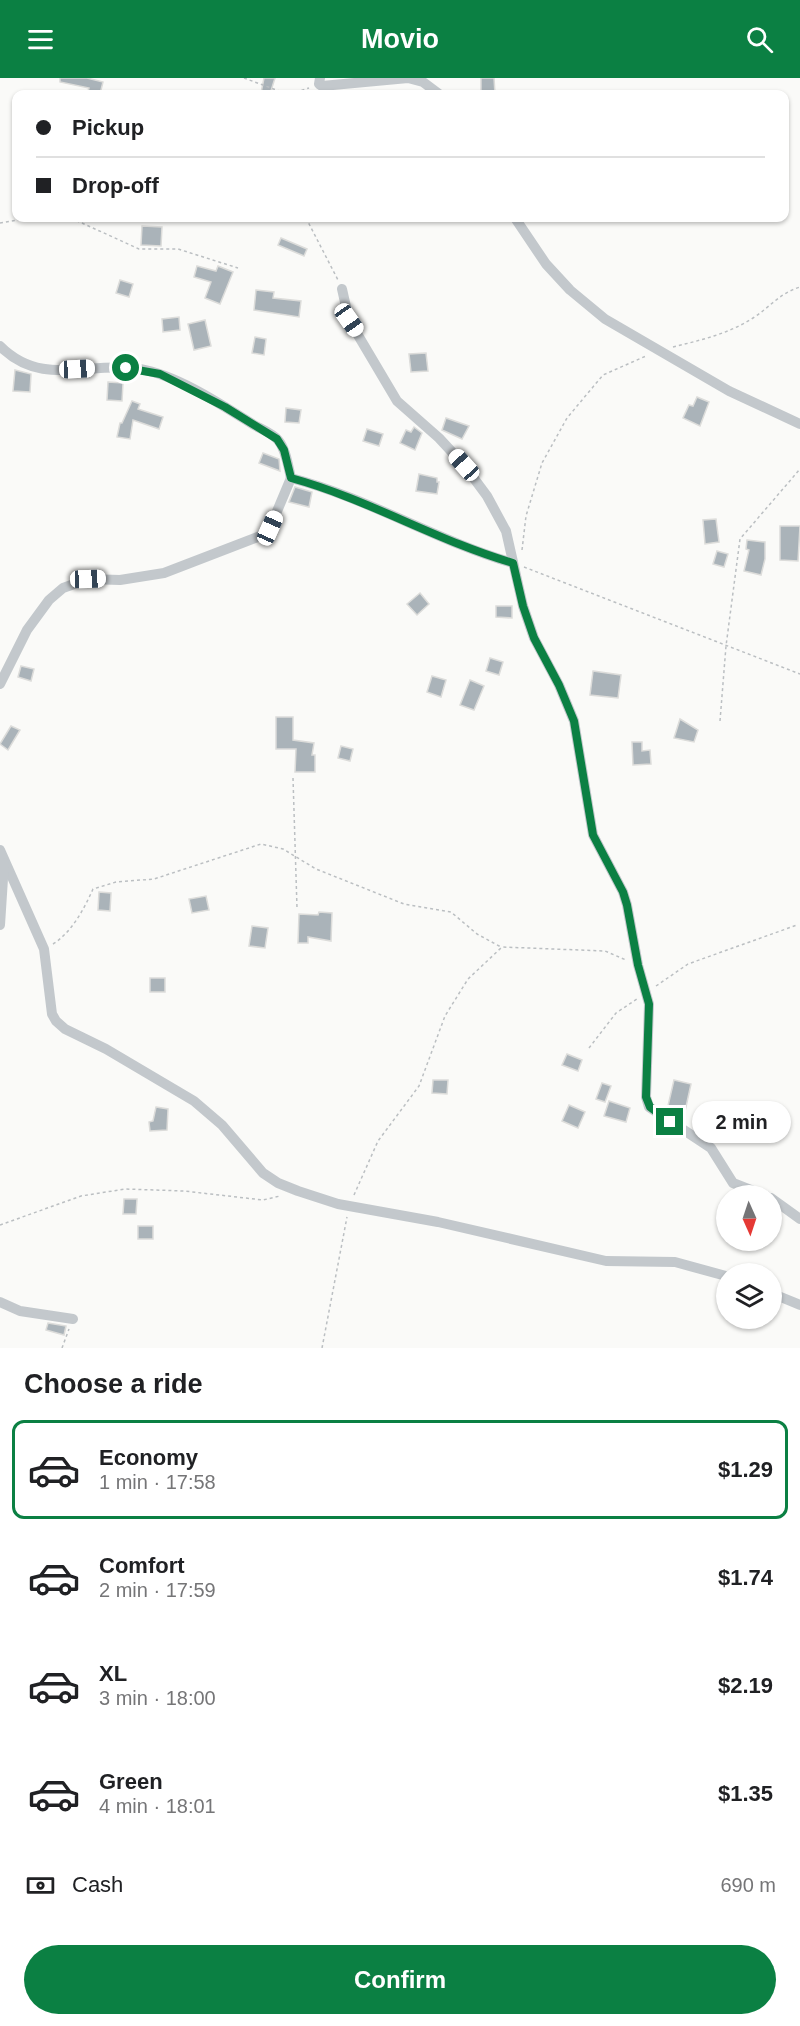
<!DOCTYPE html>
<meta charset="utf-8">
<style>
:root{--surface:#fff;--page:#f6f6f6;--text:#202124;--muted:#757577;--line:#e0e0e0;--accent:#0b8043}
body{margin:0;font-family:Arial,sans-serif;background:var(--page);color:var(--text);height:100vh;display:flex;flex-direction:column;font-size:22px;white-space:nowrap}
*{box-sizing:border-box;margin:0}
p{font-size:20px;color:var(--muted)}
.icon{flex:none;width:33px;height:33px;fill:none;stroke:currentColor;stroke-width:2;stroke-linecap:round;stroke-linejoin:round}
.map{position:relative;height:1270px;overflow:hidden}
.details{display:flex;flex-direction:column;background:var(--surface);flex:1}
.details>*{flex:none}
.hud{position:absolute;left:12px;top:12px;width:777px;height:132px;border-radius:12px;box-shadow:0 2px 4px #0004;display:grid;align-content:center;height:132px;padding:0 24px;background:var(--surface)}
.needle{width:39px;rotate:177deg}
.tools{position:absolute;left:716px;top:1107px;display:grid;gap:12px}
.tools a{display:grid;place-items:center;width:66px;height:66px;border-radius:50%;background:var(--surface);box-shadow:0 2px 4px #0004;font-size:30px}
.end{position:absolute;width:27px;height:27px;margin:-14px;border:8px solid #0b8043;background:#fff;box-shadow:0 0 0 3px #fff}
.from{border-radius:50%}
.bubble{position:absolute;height:42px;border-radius:21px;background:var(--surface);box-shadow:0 2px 4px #0004;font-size:20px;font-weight:700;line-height:42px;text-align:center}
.car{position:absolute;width:18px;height:36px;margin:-18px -9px;border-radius:8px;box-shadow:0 0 4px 2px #0007;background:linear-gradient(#fff 24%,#345 0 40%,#fff 0 76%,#345 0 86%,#fff 0)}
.hud b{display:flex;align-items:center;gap:21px;height:57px;font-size:22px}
.hud b+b{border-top:2px solid var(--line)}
.hud i{width:15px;height:15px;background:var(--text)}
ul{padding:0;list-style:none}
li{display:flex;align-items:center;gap:18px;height:99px;margin:0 12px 9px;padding:0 12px;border:3px solid transparent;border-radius:12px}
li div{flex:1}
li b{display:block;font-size:22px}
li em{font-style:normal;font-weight:700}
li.on{border-color:var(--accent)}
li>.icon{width:54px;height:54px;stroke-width:1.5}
h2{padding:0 24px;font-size:27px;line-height:72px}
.pay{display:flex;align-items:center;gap:15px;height:66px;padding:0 24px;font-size:22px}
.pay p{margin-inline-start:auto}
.action{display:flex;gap:12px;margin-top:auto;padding:12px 24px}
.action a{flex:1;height:69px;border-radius:36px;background:var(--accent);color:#fff;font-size:24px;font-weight:700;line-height:69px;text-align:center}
header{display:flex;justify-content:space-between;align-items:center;height:78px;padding:0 24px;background:var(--accent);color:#fff;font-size:27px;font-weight:700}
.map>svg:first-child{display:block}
.building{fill:#aab3b9;stroke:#dcdcda;stroke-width:1.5}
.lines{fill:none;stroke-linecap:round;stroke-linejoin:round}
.path{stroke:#bbbfc2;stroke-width:1.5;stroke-dasharray:3 3;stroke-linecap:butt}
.minor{stroke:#c3c8cc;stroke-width:10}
.route{stroke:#0b8043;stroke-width:8}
</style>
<header><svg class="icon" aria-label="menu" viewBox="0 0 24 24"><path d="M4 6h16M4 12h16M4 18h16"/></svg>Movio<svg class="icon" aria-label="search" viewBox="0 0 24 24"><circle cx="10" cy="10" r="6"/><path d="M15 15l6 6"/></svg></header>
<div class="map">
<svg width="800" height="1270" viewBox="0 0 800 1270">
<rect width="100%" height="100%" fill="#fafaf8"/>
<g class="building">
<polygon points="60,0 87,0 103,4 100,16 88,13 89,10 60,4"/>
<polygon points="264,0 275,0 270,16 261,15"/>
<polygon points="481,0 494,0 495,16 481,16"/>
<polygon points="142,148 162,149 161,168 141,167"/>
<polygon points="281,160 307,171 304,178 278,167"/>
<polygon points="197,188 216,193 218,188 233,194 220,226 205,220 211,204 194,199"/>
<polygon points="120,202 133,206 129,219 116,215"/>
<polygon points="256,212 274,214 273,220 301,223 299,239 254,232"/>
<polygon points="179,239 180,252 163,254 162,241"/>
<polygon points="205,242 211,268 194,272 188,246"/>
<polygon points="255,259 266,261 264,277 252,275"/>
<polygon points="426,275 428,293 411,294 409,276"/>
<polygon points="15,292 31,296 30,314 13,313"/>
<polygon points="108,304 123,305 122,323 107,322"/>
<polygon points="697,319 709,324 700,348 683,340 689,327 693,328"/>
<polygon points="132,323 140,326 138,331 163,339 159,351 133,342 130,361 117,359 120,345 122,345"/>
<polygon points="286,330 301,332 299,345 285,344"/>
<polygon points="446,340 469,348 462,361 442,352"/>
<polygon points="414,349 422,355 415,372 400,365 406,352 411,354"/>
<polygon points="367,351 383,356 379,368 363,363"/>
<polygon points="263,375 279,381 280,393 259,385"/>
<polygon points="419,396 437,400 437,404 439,404 437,416 416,413"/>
<polygon points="295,409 312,414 309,429 289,424"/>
<polygon points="716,441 719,464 705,466 703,442"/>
<polygon points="780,448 800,448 798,483 780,482"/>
<polygon points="747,462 765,464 765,481 761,497 744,493 749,472 746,471"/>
<polygon points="717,473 728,476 724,489 713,486"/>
<polygon points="420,515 429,526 417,537 407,526"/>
<polygon points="496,528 512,528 512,540 496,539"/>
<polygon points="490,580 503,584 499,597 486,593"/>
<polygon points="21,588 34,591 31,603 18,599"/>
<polygon points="593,593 621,597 618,620 590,617"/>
<polygon points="432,598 446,602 441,619 427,614"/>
<polygon points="470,602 484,608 474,632 460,627"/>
<polygon points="276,639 293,639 293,662 314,665 312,677 315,677 315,694 295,694 296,671 276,671"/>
<polygon points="680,641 698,652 694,664 674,660"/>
<polygon points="11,648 20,652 8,672 0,666"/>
<polygon points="632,664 642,664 642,673 650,672 651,686 633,687"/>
<polygon points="341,668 353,671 350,683 338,680"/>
<polygon points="99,814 111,815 110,833 98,832"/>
<polygon points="206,818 209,832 192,835 189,821"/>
<polygon points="319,834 332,835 331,863 308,859 308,865 298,865 299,836 318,837"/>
<polygon points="252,848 268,850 265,870 249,868"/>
<rect x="150" y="900" width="15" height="14"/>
<polygon points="567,976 582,982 578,993 562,987"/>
<polygon points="433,1002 448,1002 447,1016 432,1015"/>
<polygon points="674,1002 691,1006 684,1038 667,1032"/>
<polygon points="602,1005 611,1008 605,1024 596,1021"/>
<polygon points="609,1023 630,1030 626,1044 604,1038"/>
<polygon points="569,1027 585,1034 578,1050 562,1043"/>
<polygon points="156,1029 168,1031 167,1052 150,1053 149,1044 153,1043"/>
<polygon points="124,1121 137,1121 136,1136 123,1136"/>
<rect x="138" y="1148" width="15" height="13"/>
<polygon points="48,1245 66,1248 64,1257 46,1252"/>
</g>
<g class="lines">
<g class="path">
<polyline points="244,0 287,16"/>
<polyline points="290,16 309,10"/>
<polyline points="71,140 139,171 178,171 238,190"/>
<polyline points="306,140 338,202"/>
<polyline points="0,145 29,140"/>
<path d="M673,269C701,262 728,256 753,240C770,229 780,215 800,209"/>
<polyline points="522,472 526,438 542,385 567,340 603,297 646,278"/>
<polyline points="524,489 800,596"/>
<polyline points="720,643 726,568 740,461 800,391"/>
<polyline points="293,700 297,830"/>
<path d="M53,866C72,854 84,831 93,811L116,804L154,801L261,766L283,771L316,791L404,826L451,834L477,856L501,869"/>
<polyline points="656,908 688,886 797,847"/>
<polyline points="589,970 616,935 637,921"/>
<polyline points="354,1117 378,1063 419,1008 445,938 468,901 502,869 605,873 626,882"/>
<polyline points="0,1147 81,1118 125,1111 184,1113 263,1122 280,1118"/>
<polyline points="62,1270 69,1251"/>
<polyline points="322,1270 347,1139"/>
</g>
<g class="minor">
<polyline points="320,0 319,6 322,8 408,0 423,4 439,16"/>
<polyline points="515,140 546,186 570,212 605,241 729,313 800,346"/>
<polyline points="342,211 349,242 397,323 439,360 464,387 487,418 506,453 523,528 534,560 559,607 574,643 593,757 623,814 627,827 638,887 649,926 646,1019 649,1029 711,1070 733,1105 766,1118"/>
<path d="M0,268C42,310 88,283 140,291C177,297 222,327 254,347C261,351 272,355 278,362C286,371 288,388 291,400C368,420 437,463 513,485"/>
<polyline points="0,606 27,552 49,522 63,510 88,501 120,502 164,495 263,457 270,450 291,400"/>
<polyline points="0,772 44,871 52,936 56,943 65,951 106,971 194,1023 222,1047 263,1095 278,1105 298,1113 338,1126 438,1144 606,1183 675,1184 726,1198"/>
<polyline points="0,847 4,785"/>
<polyline points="771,1120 800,1141"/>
<polyline points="771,1215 800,1227"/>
<polyline points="0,1224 20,1233 73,1241"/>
</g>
</g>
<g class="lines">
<path class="route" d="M126,290L160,296L225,329L277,361L284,372L291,400C368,421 437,463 513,485L523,528L534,560L559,607L574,643L593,757L623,814L627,827L638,887L649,926L646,1019L650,1029L670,1044"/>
</g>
</svg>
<div class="tools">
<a><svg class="needle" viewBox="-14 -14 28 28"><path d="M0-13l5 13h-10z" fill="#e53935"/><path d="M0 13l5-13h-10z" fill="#757577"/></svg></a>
<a><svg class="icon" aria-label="layers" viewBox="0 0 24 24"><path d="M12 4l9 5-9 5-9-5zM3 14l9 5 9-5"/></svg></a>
</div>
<i class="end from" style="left:126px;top:290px"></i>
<i class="end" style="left:670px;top:1044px"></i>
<div class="bubble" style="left:692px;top:1023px;width:99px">2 min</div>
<i class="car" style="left:349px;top:242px;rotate:145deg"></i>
<i class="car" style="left:77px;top:291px;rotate:87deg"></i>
<i class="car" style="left:464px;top:387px;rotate:318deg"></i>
<i class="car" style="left:270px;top:450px;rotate:24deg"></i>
<i class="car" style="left:88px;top:501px;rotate:88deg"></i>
<div class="hud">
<b><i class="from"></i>Pickup</b>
<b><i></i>Drop-off</b>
</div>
</div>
<section class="details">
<h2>Choose a ride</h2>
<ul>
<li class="on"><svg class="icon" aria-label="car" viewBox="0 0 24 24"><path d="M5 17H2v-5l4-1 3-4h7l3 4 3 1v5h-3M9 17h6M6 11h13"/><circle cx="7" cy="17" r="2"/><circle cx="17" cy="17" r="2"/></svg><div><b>Economy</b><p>1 min · 17:58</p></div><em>$1.29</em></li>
<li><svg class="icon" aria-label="car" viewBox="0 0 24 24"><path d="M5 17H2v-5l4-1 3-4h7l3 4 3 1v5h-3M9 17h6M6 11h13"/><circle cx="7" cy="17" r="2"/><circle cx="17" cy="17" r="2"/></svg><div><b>Comfort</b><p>2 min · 17:59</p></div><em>$1.74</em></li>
<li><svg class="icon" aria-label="car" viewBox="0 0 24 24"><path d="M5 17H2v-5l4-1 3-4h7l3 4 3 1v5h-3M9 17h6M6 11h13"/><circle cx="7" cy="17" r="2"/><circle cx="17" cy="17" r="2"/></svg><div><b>XL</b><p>3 min · 18:00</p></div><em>$2.19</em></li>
<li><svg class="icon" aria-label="car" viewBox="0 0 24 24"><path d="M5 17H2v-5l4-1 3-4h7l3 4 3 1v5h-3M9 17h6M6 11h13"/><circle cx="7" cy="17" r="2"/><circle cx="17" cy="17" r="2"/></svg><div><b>Green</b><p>4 min · 18:01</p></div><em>$1.35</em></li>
</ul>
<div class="pay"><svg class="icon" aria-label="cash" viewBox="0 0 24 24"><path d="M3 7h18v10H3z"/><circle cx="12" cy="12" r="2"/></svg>Cash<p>690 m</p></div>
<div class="action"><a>Confirm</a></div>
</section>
